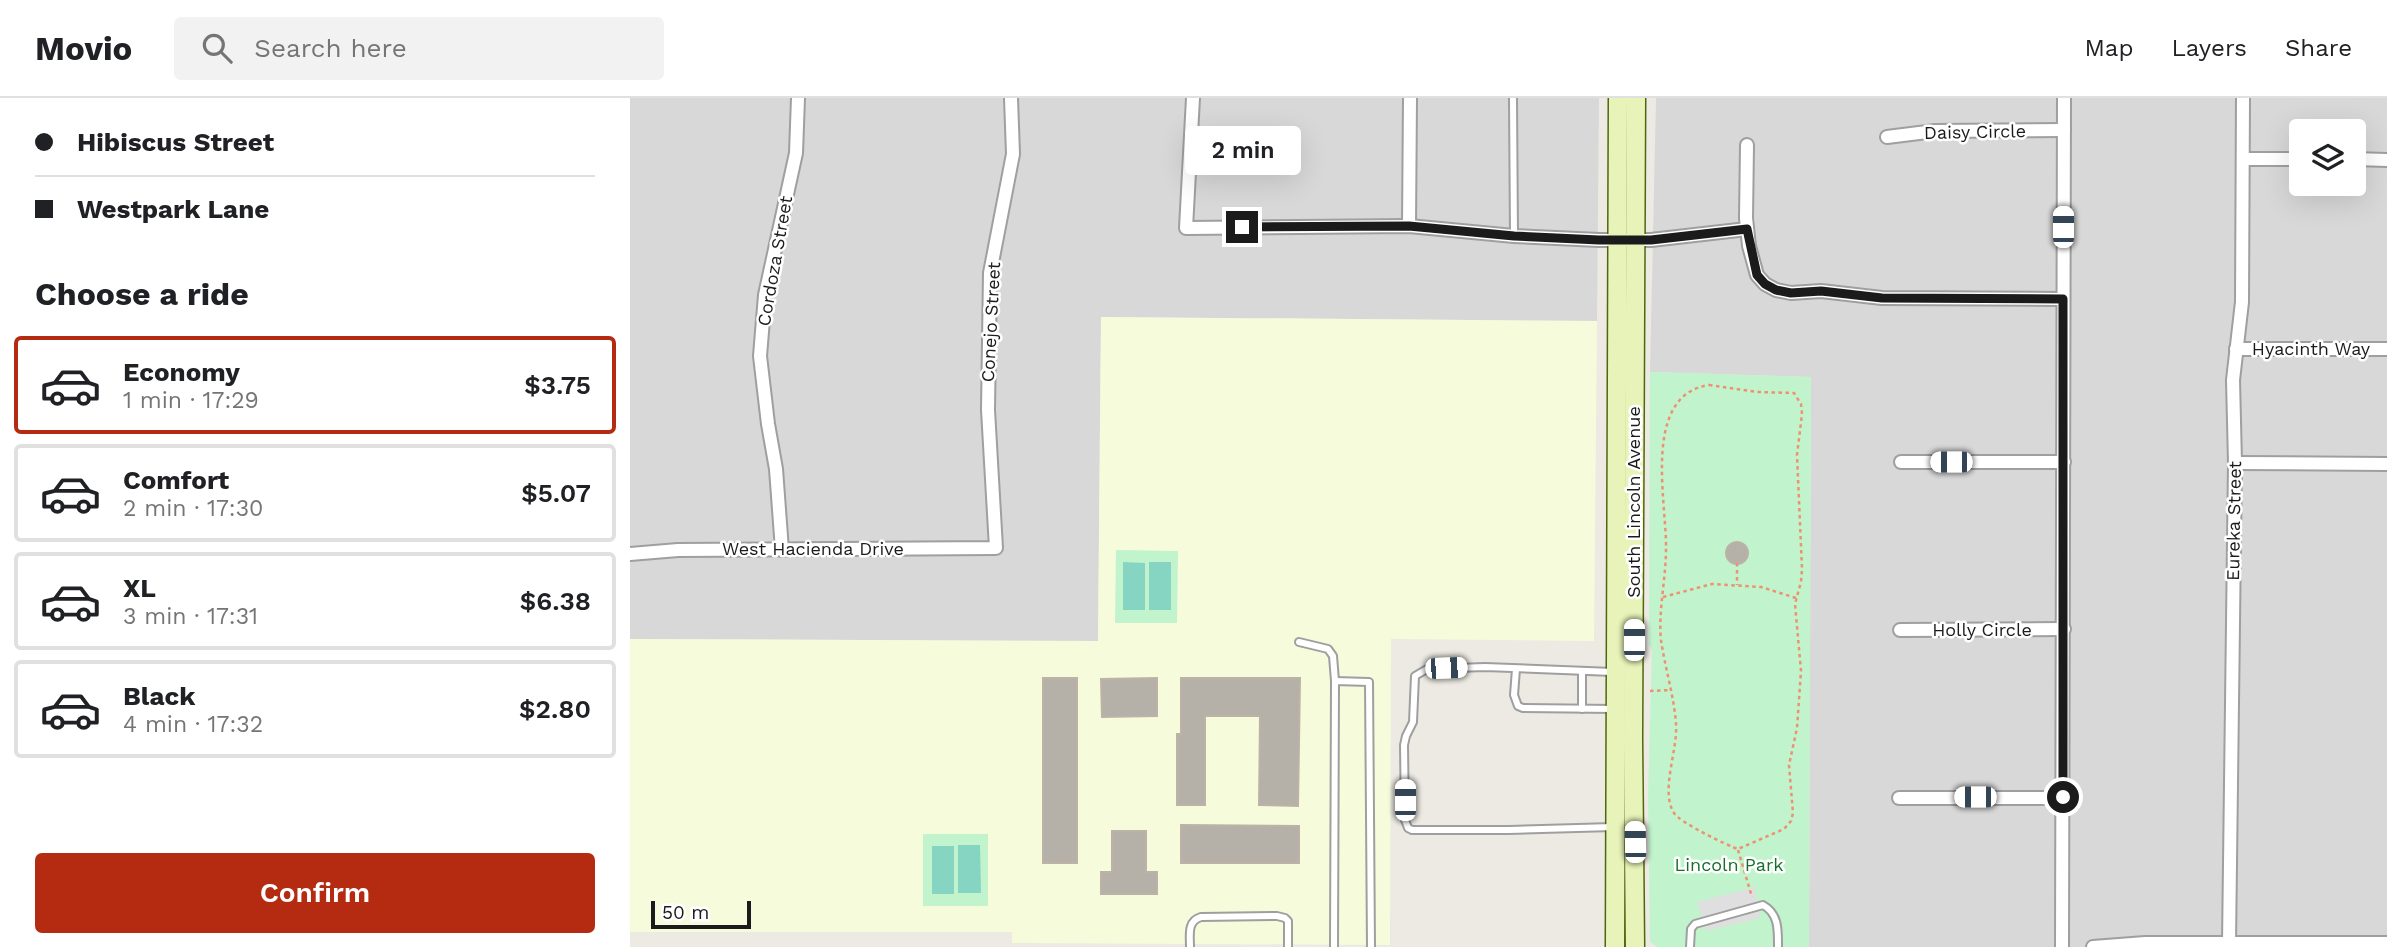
<!DOCTYPE html>
<meta charset="utf-8">
<style>
:root{--surface:#fff;--page:#f2f2f2;--text:#202124;--muted:#757577;--line:#e0e0e0;--accent:#b52b12}
body{margin:0;font-family:"Work Sans",sans-serif;background:var(--page);color:var(--text);height:100vh;display:flex;flex-direction:column;font-size:26px;white-space:nowrap}
*{box-sizing:border-box;margin:0}
p{font-size:23px;color:var(--muted)}
.icon{flex:none;width:38px;height:38px;fill:none;stroke:currentColor;stroke-width:2;stroke-linecap:round;stroke-linejoin:round}
.map{position:relative;flex:1;overflow:hidden}
.details{display:flex;flex-direction:column;background:var(--surface);width:630px}
.details>*{flex:none}
.banner{display:grid;align-content:center;height:154px;padding:0 35px;background:var(--surface)}
.controls{position:absolute;left:1659px;top:21px;display:grid;gap:14px}
.controls a{display:grid;place-items:center;width:77px;height:77px;border-radius:7px;background:var(--surface);box-shadow:0 7px 28px #0002;font-size:35px}
.scale{position:absolute;left:21px;bottom:18px;width:100px;box-sizing:border-box;padding-left:7px;border:4px solid #1b1b1b;border-top:0;font-size:19px;line-height:24px;white-space:nowrap;color:#1b1b1b;-webkit-text-stroke:5px #fff;paint-order:stroke}
.end{position:absolute;width:32px;height:32px;margin:-16px;border:9px solid #1b1b1b;background:#fff;box-shadow:0 0 0 4px #fff}
.from{border-radius:50%}
.bubble{position:absolute;height:49px;border-radius:7px;background:var(--surface);box-shadow:0 7px 28px #0002;font-size:23px;font-weight:600;line-height:49px;text-align:center}
.car{position:absolute;width:21px;height:42px;margin:-21px -10px;border-radius:9px;box-shadow:0 0 5px 2px #0007;background:linear-gradient(#fff 24%,#345 0 40%,#fff 0 76%,#345 0 86%,#fff 0)}
.banner b{display:flex;align-items:center;gap:24px;height:66px;font-size:26px}
.banner b+b{border-top:2px solid var(--line)}
.banner i{width:18px;height:18px;background:var(--text)}
ul{padding:0;list-style:none}
li{display:flex;align-items:center;gap:21px;height:98px;margin:0 14px 10px;padding:0 21px;border:4px solid var(--line);border-radius:7px}
li div{flex:1}
li b{display:block;font-size:26px}
li em{font-style:normal;font-weight:600}
li.current{border-color:var(--accent)}
li>.icon{width:63px;height:63px;stroke-width:1.5}
h2{padding:0 35px;font-size:32px;line-height:84px}
.action{display:flex;gap:14px;margin-top:auto;padding:14px 35px}
.action a{flex:1;height:80px;border-radius:7px;background:var(--accent);color:#fff;font-size:28px;font-weight:600;line-height:80px;text-align:center}
header{display:flex;align-items:center;gap:42px;box-sizing:border-box;height:98px;padding:0 35px;background:var(--surface);border-bottom:2px solid var(--line)}
header strong{font-size:33px}
nav{display:flex;gap:38px;margin-inline-start:auto;font-size:24px}
.search{width:490px;height:63px;background:var(--page);display:flex;align-items:center;gap:18px;box-sizing:border-box;padding:0 24px;border-radius:7px;color:var(--muted);font-size:26px}
main{display:flex;flex:1;min-height:0}
.map>svg:first-child{display:block}
.residential{fill:#d9d8d8;fill-rule:evenodd}
.education{fill:#f6fbdb}
.park{fill:#c1f3cd}
.pitch{fill:#86d5c2}
.parking{fill:#dfdfdf}
.building{fill:#b5b0a8;stroke:#bcb3a6;stroke-width:2}
.lines{fill:none;stroke-linecap:round;stroke-linejoin:round}
.service-casing{stroke:#9f9f9f;stroke-width:10}
.minor-casing{stroke:#9f9f9f;stroke-width:16}
.secondary-casing{stroke:#4f660e;stroke-width:21}
.path{stroke:#ec9272;stroke-width:2.5;stroke-dasharray:3.5 3.5;stroke-linecap:butt}
.service{stroke:#fff;stroke-width:6}
.minor{stroke:#fff;stroke-width:12}
.secondary{stroke:#e7f3b9;stroke-width:18}
.route{stroke:#1b1b1b;stroke-width:9}
.labels{text-anchor:middle;stroke-width:5;stroke-linejoin:round;paint-order:stroke}
.street-label{font-size:18px;fill:#1b1b1b;stroke:#fff}
.park-label{font-size:18px;fill:#156e2a;stroke:#fff}
</style>
<header>
<strong>Movio</strong>
<div class="search"><svg class="icon" aria-label="search" viewBox="0 0 24 24"><circle cx="10" cy="10" r="6"/><path d="M15 15l6 6"/></svg>Search here</div>
<nav><a>Map</a><a>Layers</a><a>Share</a></nav>
</header>
<main>
<section class="details">
<div class="banner">
<b><i class="from"></i>Hibiscus Street</b>
<b><i></i>Westpark Lane</b>
</div>
<h2>Choose a ride</h2>
<ul>
<li class="current"><svg class="icon" aria-label="car" viewBox="0 0 24 24"><path d="M5 17H2v-5l4-1 3-4h7l3 4 3 1v5h-3M9 17h6M6 11h13"/><circle cx="7" cy="17" r="2"/><circle cx="17" cy="17" r="2"/></svg><div><b>Economy</b><p>1 min · 17:29</p></div><em>$3.75</em></li>
<li><svg class="icon" aria-label="car" viewBox="0 0 24 24"><path d="M5 17H2v-5l4-1 3-4h7l3 4 3 1v5h-3M9 17h6M6 11h13"/><circle cx="7" cy="17" r="2"/><circle cx="17" cy="17" r="2"/></svg><div><b>Comfort</b><p>2 min · 17:30</p></div><em>$5.07</em></li>
<li><svg class="icon" aria-label="car" viewBox="0 0 24 24"><path d="M5 17H2v-5l4-1 3-4h7l3 4 3 1v5h-3M9 17h6M6 11h13"/><circle cx="7" cy="17" r="2"/><circle cx="17" cy="17" r="2"/></svg><div><b>XL</b><p>3 min · 17:31</p></div><em>$6.38</em></li>
<li><svg class="icon" aria-label="car" viewBox="0 0 24 24"><path d="M5 17H2v-5l4-1 3-4h7l3 4 3 1v5h-3M9 17h6M6 11h13"/><circle cx="7" cy="17" r="2"/><circle cx="17" cy="17" r="2"/></svg><div><b>Black</b><p>4 min · 17:32</p></div><em>$2.80</em></li>
</ul>
<div class="action"><a>Confirm</a></div>
</section>
<div class="map">
<svg width="1757" height="849" viewBox="0 0 1757 849">
<rect width="100%" height="100%" fill="#eceae2"/>
<g class="residential">
<polygon points="0,0 969,0 967,223 471,219 468,543 0,541"/>
<path d="M1026,0H1757V849H1179L1181,279L1020,274ZM1671,33H1724V86H1671Z"/>
</g>
<polygon class="education" points="471,219 967,223 964,543 761,541 760,847 382,845 382,834 0,834 0,541 468,543"/>
<g class="park">
<polygon points="1020,274 1181,279 1179,849 1027,849 1020,844 1018,698 1022,552 1019,547"/>
<polygon points="486,452 548,453 547,525 485,525"/>
<rect x="293" y="736" width="65" height="72"/>
</g>
<g class="pitch">
<polygon points="493,464 515,465 515,512 493,512"/>
<rect x="519" y="464" width="22" height="48"/>
<polygon points="328,747 350,747 351,795 328,795"/>
<rect x="302" y="748" width="22" height="48"/>
</g>
<polygon class="parking" points="1125,789 1130,820 1076,833 1067,804"/>
<g class="building">
<circle cx="1107" cy="455" r="11"/>
<rect x="413" y="580" width="34" height="185"/>
<polygon points="527,580 527,618 472,619 471,581"/>
<polygon points="551,580 670,580 668,708 629,707 630,618 575,618 575,707 547,707 547,636 551,636"/>
<polygon points="551,727 669,728 669,765 551,765"/>
<polygon points="482,733 516,733 516,774 527,774 527,796 471,796 471,774 482,774"/>
</g>
<g class="lines">
<g class="service-casing">
<g id="service">
<polyline points="883,0 884,138"/>
<polyline points="669,544 698,551 703,558 705,583"/>
<polyline points="886,571 884,597 888,608 893,610 984,611"/>
<polyline points="983,574 855,569 797,571 785,578 783,624 776,638 774,647 775,722 778,730 782,732 879,732 983,729"/>
<polyline points="952,611 952,574"/>
<path d="M560,849C560,837 557,823 571,819L647,818L655,820L658,823V849"/>
<polyline points="704,849 705,583 739,584 741,849"/>
<path d="M1060,849L1061,831L1065,826L1133,807C1149,816 1148,832 1148,849"/>
</g>
</g>
<g class="minor-casing">
<g id="minor">
<polyline points="563,0 556,130 779,128 884,138 969,142 1021,142 1117,131"/>
<polyline points="1257,39 1305,33 1434,32"/>
<polyline points="1117,47 1116,120 1119,148 1127,177 1135,186 1146,192 1161,195 1191,193 1252,200 1433,201"/>
<polyline points="1613,61 1671,61"/>
<polyline points="1724,61 1757,62"/>
<polyline points="779,128 780,0"/>
<polyline points="1606,251 1757,251"/>
<polyline points="1271,364 1434,364"/>
<polyline points="1605,365 1757,366"/>
<polyline points="152,452 146,371 138,326 130,258 135,197 166,55 168,0"/>
<polyline points="0,456 48,452 366,450 358,312 360,175 383,56 381,0"/>
<polyline points="1270,532 1434,531"/>
<polyline points="1269,700 1433,700"/>
<polyline points="1599,846 1605,365 1603,282 1612,204 1613,0"/>
<polyline points="1432,849 1434,0"/>
<polyline points="1463,849 1515,845 1757,845"/>
</g>
</g>
<g class="secondary-casing">
<g id="secondary">
<polyline points="985,849 988,0"/>
<polyline points="1005,849 1003,641 1006,0"/>
</g>
</g>
<g class="path">
<path d="M1079,287L1127,294L1164,295L1171,306L1172,316L1167,357L1172,471L1171,484L1165,506L1171,573L1167,630L1159,667L1163,715L1161,723L1154,731L1108,751C1098,748 1049,724 1044,715C1030,693 1048,652 1046,626C1044,598 1035,570 1031,542C1028,513 1036,481 1036,451C1037,405 1011,297 1079,287Z"/>
<polyline points="1107,465 1107,487"/>
<polyline points="1033,499 1082,486 1131,489 1166,500"/>
<polyline points="1020,593 1041,592"/>
<polyline points="1108,752 1122,799"/>
</g>
<use href="#service" class="service"/>
<use href="#minor" class="minor"/>
<use href="#secondary" class="secondary"/>
</g>
<g class="lines">
<polyline class="route" points="612,129 779,128 884,138 969,142 1021,142 1117,131 1127,177 1135,186 1146,192 1161,195 1191,193 1252,200 1433,201 1433,699"/>
</g>
<g class="labels">
<g class="street-label">
<text transform="translate(1345 34) rotate(-1)" y="6">Daisy Circle</text>
<text transform="translate(145 163) rotate(-80)" y="6">Cordoza Street</text>
<text transform="translate(361 224) rotate(-87)" y="6">Conejo Street</text>
<text x="1681" y="257">Hyacinth Way</text>
<text transform="translate(1004 404) rotate(-90)" y="6">South Lincoln Avenue</text>
<text transform="translate(1604 423) rotate(-89)" y="6">Eureka Street</text>
<text x="183" y="457">West Hacienda Drive</text>
<text x="1352" y="538">Holly Circle</text>
</g>
<g class="park-label">
<text x="1099" y="773">Lincoln Park</text>
</g>
</g>
</svg>
<div class="controls">
<a><svg class="icon" aria-label="layers" viewBox="0 0 24 24"><path d="M12 4l9 5-9 5-9-5zM3 14l9 5 9-5"/></svg></a>
</div>
<div class="scale">50 m</div>
<i class="end from" style="left:1433px;top:699px"></i>
<i class="end" style="left:612px;top:129px"></i>
<div class="bubble" style="left:555px;top:28px;width:116px">2 min</div>
<i class="car" style="left:1433px;top:129px;rotate:0deg"></i>
<i class="car" style="left:1321px;top:364px;rotate:270deg"></i>
<i class="car" style="left:1004px;top:542px;rotate:0deg"></i>
<i class="car" style="left:816px;top:570px;rotate:88deg"></i>
<i class="car" style="left:1345px;top:699px;rotate:270deg"></i>
<i class="car" style="left:775px;top:702px;rotate:0deg"></i>
<i class="car" style="left:1005px;top:744px;rotate:359deg"></i>
</div>
</main>
